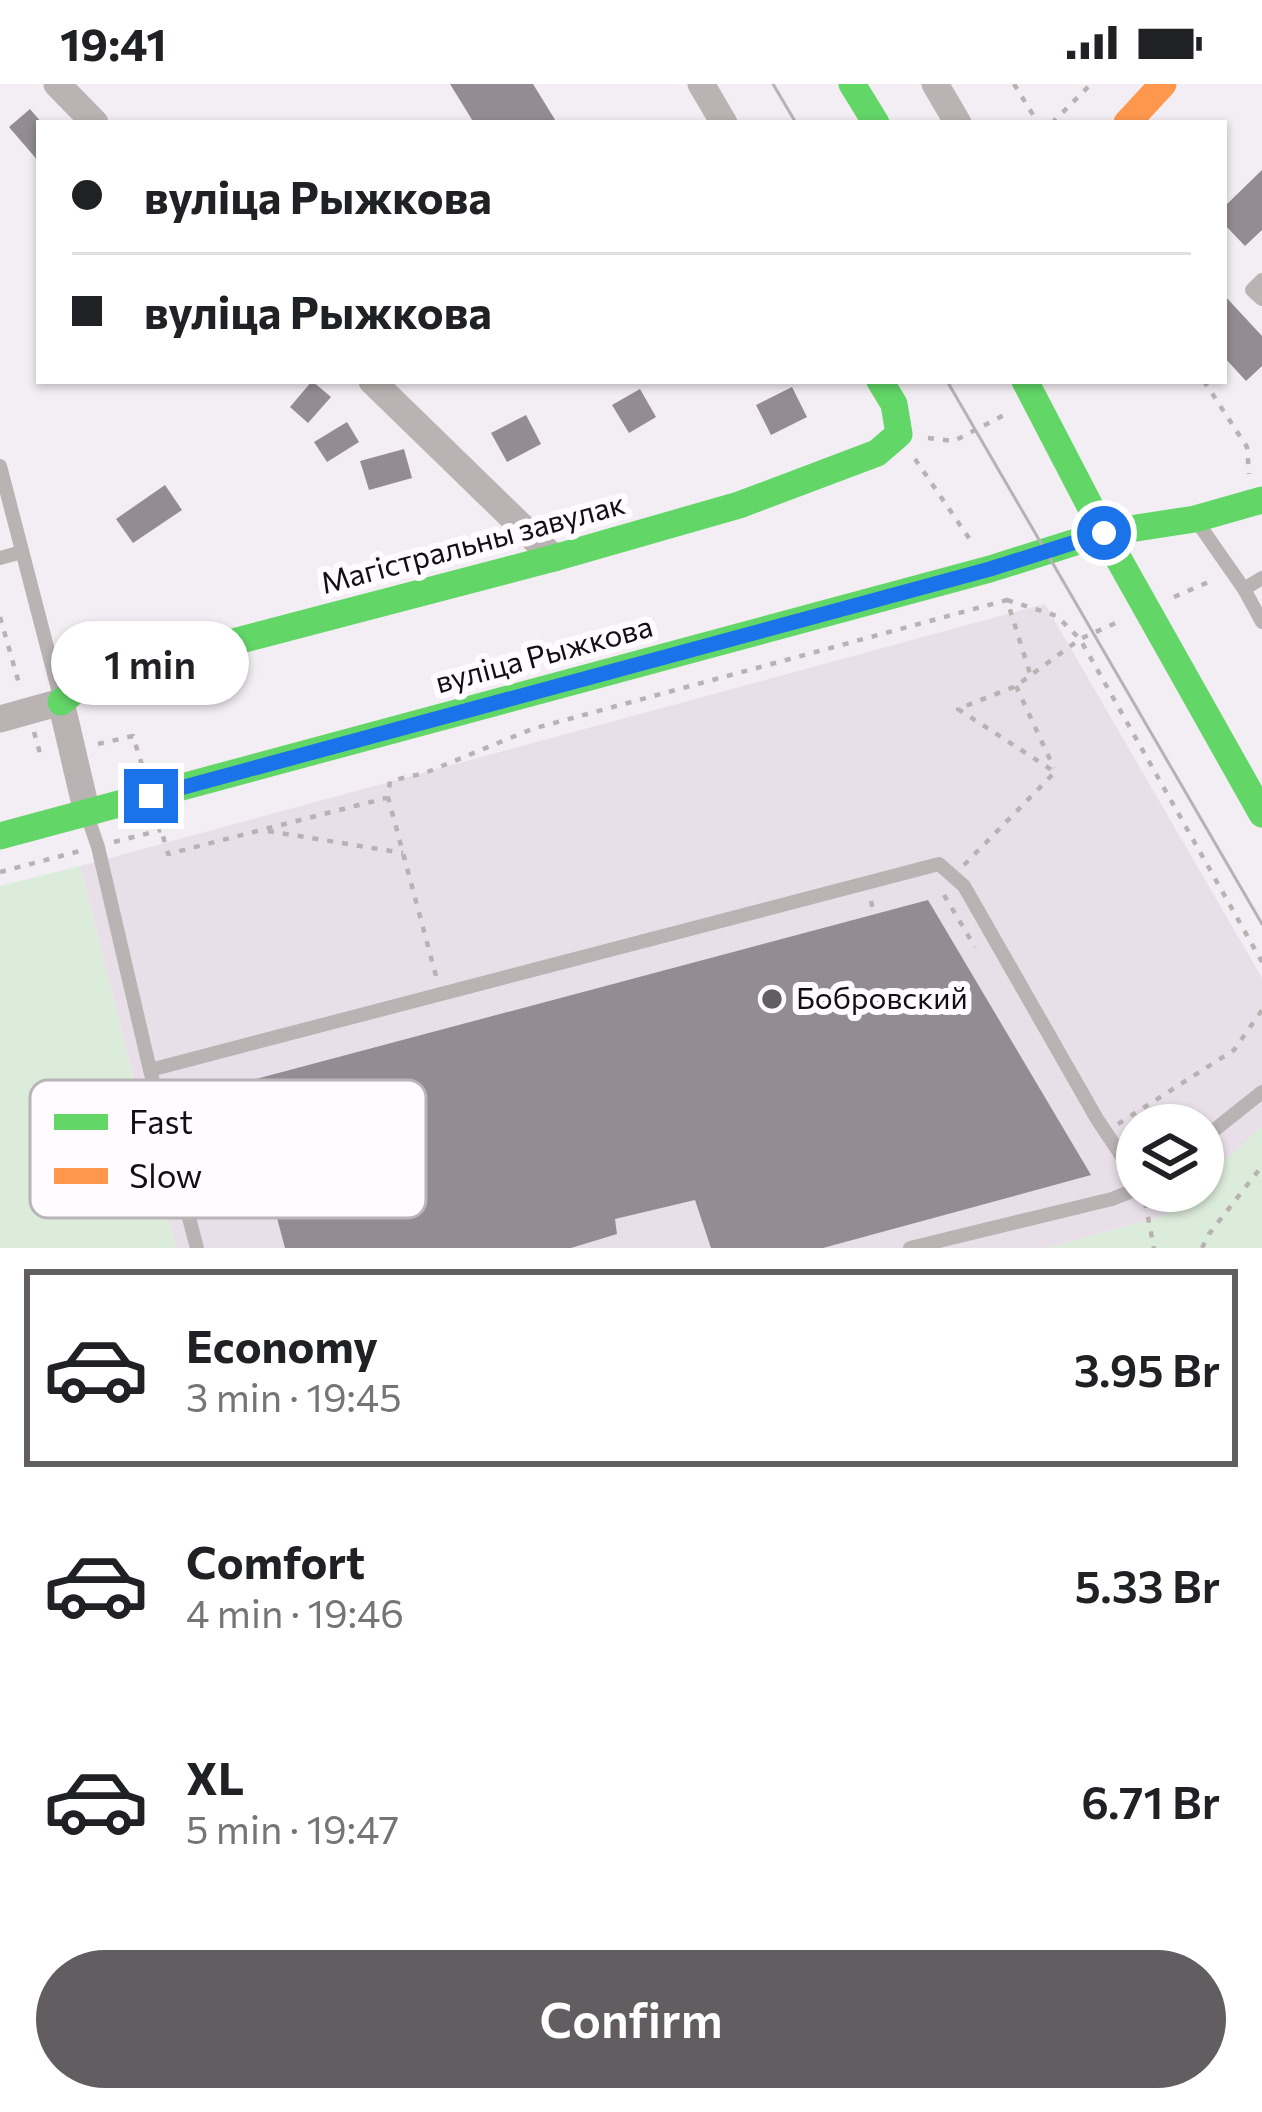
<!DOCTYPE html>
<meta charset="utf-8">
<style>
:root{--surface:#fff;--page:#f2f2f2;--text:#202124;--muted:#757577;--line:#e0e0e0;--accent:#615d61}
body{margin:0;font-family:Commissioner,sans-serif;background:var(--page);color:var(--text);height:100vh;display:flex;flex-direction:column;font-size:45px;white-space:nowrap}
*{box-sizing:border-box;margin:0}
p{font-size:39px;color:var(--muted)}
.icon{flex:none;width:66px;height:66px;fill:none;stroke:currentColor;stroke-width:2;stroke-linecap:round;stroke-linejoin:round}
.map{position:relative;height:1164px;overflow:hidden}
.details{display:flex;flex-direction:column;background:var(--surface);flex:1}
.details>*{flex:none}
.banner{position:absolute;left:36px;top:36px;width:1191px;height:264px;border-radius:0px;box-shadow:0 3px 9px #0004;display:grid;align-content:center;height:264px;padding:0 36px;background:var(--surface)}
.fabs{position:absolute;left:1116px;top:1020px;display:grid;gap:24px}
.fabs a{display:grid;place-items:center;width:108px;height:108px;border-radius:50%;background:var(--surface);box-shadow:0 3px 9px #0004;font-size:60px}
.end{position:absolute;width:54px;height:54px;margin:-27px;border:15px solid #1a73e8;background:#fff;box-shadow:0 0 0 6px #fff}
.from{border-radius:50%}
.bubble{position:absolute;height:84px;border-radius:42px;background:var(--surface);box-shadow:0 3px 9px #0004;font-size:39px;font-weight:600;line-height:84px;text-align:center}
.banner b{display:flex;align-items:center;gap:42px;height:114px;font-size:45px}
.banner b+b{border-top:3px solid var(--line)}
.banner i{width:30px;height:30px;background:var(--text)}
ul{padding:21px 0 0;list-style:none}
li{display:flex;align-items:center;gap:36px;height:198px;margin:0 24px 18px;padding:0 12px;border:6px solid transparent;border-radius:0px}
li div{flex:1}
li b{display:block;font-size:45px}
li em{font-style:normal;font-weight:600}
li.current{border-color:var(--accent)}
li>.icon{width:108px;height:108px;stroke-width:1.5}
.primary-button{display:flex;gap:24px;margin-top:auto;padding:24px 36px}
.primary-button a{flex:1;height:138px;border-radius:72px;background:var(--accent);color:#fff;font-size:48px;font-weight:600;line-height:138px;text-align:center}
.status{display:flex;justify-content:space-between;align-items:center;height:84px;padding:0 60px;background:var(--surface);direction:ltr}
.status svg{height:33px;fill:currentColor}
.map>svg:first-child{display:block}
.built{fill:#e9dfe9}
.green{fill:#dcecdb}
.building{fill:#938c93}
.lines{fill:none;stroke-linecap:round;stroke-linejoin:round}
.path{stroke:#b8b2b3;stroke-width:4.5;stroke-dasharray:6 9;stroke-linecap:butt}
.lane{stroke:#bab3b3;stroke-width:14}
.street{stroke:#bab3b3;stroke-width:27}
.fast{stroke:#63d668;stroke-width:27}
.slow{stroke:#ff974d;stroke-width:27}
.tram{stroke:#b7b2b3;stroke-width:3}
.route{stroke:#1a73e8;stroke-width:15}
.poi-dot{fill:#615d61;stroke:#fffbff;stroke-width:4.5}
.labels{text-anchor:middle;stroke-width:12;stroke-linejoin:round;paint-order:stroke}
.street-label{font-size:30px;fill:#120f12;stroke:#fffbff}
.poi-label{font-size:30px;fill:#120f12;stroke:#fffbff;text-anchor:start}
.key{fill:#fffbff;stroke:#b8b4b8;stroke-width:3}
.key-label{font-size:33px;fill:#120f12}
</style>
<div class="status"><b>19:41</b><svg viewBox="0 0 49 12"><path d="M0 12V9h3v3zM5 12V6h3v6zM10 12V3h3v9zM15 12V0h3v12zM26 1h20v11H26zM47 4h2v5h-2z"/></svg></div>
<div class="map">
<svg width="1262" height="1164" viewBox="0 0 1262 1164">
<rect width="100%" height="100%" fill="#f3eef3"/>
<polygon class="built" points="1045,520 1262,894 1262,1042 1203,1097 1203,1041 1137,1041 1137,1107 1192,1107 1166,1131 1047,1164 176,1164 80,782"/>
<g class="green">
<polygon points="80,782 176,1164 0,1164 0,802"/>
<polygon points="1262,1042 1262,1164 1047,1164 1166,1131 1192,1107 1203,1107 1203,1097"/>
</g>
<g class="building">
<polygon points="450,0 533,0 557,39 474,39"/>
<polygon points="30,25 42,39 39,39 39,78 9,43"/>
<polygon points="1262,86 1262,146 1245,162 1224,140 1224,123"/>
<polygon points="1224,211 1262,252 1262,282 1246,297 1224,273"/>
<polygon points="312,297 331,313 308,339 290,323"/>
<polygon points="792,303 807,333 771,351 756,321"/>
<polygon points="640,305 656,333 629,349 612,321"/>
<polygon points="526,331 541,360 507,378 491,349"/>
<polygon points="347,338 359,358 327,378 314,358"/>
<polygon points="404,365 412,394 369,406 360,377"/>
<polygon points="165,401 182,426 133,459 116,435"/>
<polygon points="928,816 1091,1091 823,1164 711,1164 695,1116 615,1135 617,1150 571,1164 285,1164 241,999"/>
</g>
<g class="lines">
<g class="path">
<polyline points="1014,0 1038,39"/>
<polyline points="1052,39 1091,0"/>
<polyline points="1204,297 1247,363 1249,390"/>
<polyline points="928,354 954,357 1006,330"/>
<polyline points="915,375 973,460"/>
<polyline points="1174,513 1213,496"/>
<polyline points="1007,516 1057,532 1080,555 1262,878"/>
<polyline points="0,533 20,603"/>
<polyline points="1016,602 1054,684"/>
<polyline points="34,648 41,673 45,672"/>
<polyline points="98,660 133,652 142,681"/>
<polyline points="159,738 168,770 386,714"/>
<polyline points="268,747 403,769"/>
<polyline points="114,758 161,746"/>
<polyline points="964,781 1055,688 958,625 1016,602 1080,555 1120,537"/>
<polyline points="0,788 80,767"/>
<polyline points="944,811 975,863"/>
<polyline points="871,817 874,831"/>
<polyline points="436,892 388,713 390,697 425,689 532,645 1007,516 1031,593"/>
<polyline points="1118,1040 1234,966 1262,926"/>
<polyline points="1145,1118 1154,1164"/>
<polyline points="1202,1164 1209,1150 1262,1082"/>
</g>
<g class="lane">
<polyline points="1262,196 1252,206 1262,215"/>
<polyline points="0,382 60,613"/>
<polyline points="1198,439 1244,505 1262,538"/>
<polyline points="0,474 22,468"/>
<polyline points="1244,505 1262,494"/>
<polyline points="88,734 98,763 150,986 197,1164"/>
<polyline points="150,986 939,780 964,802 1097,1035 1137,1095"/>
<polyline points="1203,1055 1262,1008"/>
<polyline points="910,1164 1112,1115 1137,1105"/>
</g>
<g class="street">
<polyline points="57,0 95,39"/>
<polyline points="701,0 724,39"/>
<polyline points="935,0 958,39"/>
<polyline points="372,297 554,474"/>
<polyline points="0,635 61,618 87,729"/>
</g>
<g class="fast">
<polyline points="852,0 876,39"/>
<polyline points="1025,297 1104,449 1262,730"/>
<polyline points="61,618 88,596 554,474 739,421 877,369 899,350 894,320 880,297"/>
<polyline points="0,752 990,485 1104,449 1195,435 1262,416"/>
</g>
<polyline class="slow" points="1127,39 1163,0"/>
<g class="tram">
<polyline points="773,0 796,39"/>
<polyline points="947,297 1262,840"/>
</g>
</g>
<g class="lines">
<polyline class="route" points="151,712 990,485 1104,449"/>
</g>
<circle class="poi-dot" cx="772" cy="915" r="12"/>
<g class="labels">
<g class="street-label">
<text transform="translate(473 460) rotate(-15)" y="10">Магістральны завулак</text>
<text transform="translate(544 571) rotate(-15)" y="10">вуліца Рыжкова</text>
</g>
<g class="poi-label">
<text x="796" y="925">Бобровский</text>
</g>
</g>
<rect x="30" y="996" width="396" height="138" rx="18" class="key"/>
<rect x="54" y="1030" width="54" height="16" fill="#63d668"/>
<rect x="54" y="1084" width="54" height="16" fill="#ff974d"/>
<g class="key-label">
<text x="129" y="1050">Fast</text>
<text x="129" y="1104">Slow</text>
</g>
</svg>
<div class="fabs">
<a><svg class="icon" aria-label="layers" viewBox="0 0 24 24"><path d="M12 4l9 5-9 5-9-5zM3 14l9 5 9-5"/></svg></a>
</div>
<i class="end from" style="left:1104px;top:449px"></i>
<i class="end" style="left:151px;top:712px"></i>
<div class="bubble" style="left:51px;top:537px;width:198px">1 min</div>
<div class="banner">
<b><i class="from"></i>вуліца Рыжкова</b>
<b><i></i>вуліца Рыжкова</b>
</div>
</div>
<section class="details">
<ul>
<li class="current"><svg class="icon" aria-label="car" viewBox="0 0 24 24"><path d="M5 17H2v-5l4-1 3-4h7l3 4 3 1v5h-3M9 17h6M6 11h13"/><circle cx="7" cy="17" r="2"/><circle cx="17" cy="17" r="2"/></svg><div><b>Economy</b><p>3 min · 19:45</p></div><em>3.95 Br</em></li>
<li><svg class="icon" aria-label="car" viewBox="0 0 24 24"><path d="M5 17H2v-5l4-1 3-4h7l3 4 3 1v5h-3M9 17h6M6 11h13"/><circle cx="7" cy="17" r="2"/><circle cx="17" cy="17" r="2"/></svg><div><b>Comfort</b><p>4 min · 19:46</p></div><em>5.33 Br</em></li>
<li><svg class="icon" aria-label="car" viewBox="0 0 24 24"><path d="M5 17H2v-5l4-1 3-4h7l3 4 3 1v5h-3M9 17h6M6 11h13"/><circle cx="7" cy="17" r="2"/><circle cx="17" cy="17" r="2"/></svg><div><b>XL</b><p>5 min · 19:47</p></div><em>6.71 Br</em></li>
</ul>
<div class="primary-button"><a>Confirm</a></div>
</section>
